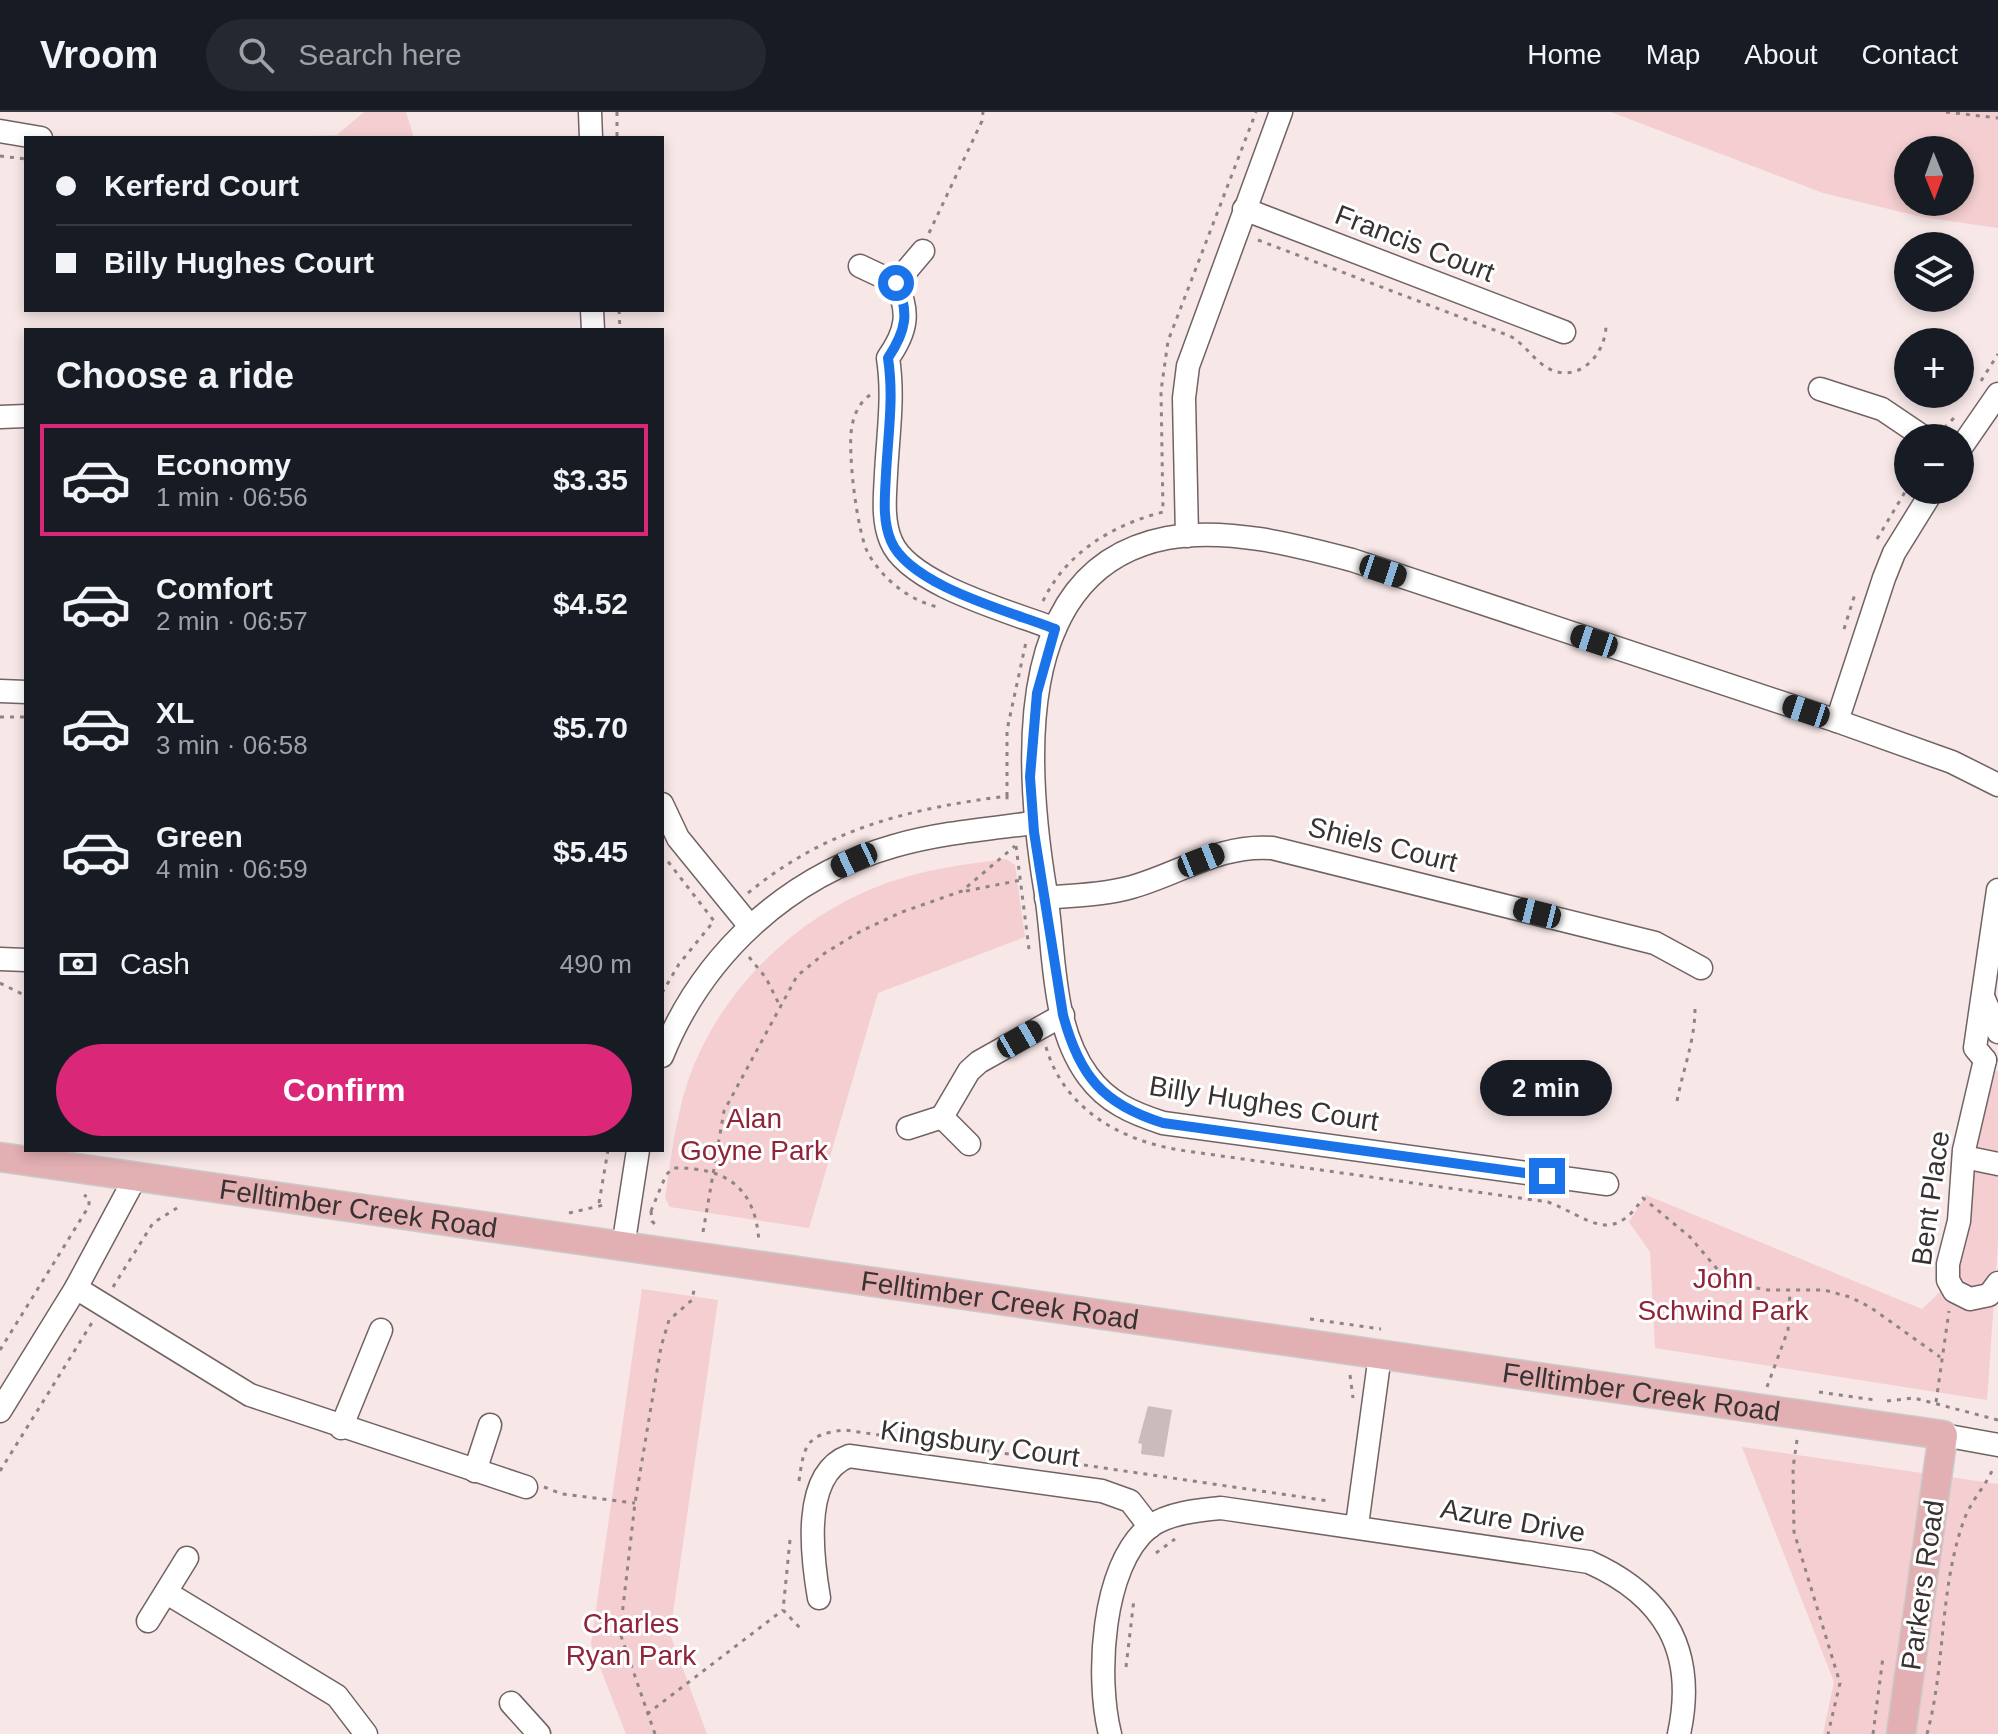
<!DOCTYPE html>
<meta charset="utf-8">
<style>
:root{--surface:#171b24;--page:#242831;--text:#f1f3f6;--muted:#9ea1a6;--line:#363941;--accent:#db2777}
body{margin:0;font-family:Helvetica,sans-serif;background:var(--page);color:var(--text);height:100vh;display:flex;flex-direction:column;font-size:30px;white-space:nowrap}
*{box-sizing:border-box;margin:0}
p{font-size:26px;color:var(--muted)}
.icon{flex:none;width:44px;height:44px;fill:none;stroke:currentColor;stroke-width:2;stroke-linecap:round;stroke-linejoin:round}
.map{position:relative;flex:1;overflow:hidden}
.sheet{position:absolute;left:24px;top:216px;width:640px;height:824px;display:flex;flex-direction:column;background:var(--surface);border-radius:0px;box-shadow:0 4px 12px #0003}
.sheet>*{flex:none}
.top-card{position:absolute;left:24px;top:24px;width:640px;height:176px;border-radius:0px;box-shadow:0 4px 12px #0003;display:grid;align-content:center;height:176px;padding:0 32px;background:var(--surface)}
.needle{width:52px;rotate:179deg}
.controls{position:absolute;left:1894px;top:24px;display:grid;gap:16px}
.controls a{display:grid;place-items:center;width:80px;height:80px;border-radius:50%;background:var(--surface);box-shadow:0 4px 12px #0003;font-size:40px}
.end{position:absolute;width:36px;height:36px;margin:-18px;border:10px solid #1a73e8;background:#fff;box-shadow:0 0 0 4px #fff}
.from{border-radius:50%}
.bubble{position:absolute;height:56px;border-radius:28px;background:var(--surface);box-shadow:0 4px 12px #0003;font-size:26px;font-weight:800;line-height:56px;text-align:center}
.car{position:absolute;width:24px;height:48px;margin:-24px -12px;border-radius:10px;box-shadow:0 0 6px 2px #0007;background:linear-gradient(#222 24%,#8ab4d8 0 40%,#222 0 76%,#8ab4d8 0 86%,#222 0)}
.top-card b{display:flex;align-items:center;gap:28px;height:76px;font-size:30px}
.top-card b+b{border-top:2px solid var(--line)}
.top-card i{width:20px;height:20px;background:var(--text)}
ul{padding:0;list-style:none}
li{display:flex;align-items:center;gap:24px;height:112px;margin:0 16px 12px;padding:0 16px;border:4px solid transparent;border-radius:0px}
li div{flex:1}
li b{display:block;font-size:30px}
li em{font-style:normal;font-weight:800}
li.active{border-color:var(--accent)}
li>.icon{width:72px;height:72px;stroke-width:1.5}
h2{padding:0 32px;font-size:36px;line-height:96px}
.pay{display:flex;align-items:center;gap:20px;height:88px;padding:0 32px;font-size:30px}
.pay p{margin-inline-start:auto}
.primary-button{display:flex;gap:16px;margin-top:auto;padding:16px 32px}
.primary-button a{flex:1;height:92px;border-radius:48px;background:var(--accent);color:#fff;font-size:32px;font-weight:800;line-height:92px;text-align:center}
header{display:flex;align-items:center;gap:48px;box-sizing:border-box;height:112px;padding:0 40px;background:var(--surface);border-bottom:2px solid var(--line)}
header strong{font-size:38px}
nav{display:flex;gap:44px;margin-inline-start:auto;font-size:28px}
.search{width:560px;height:72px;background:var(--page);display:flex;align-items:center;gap:20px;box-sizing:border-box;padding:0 28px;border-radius:44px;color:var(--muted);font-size:30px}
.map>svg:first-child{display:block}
.green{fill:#f4ced0;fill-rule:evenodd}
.building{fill:#cbbbbc}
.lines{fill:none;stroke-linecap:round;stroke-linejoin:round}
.minor-casing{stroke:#716364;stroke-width:25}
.major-casing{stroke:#cbcaca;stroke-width:31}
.path{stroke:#8f8484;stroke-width:3;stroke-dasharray:4 6;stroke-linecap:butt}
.minor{stroke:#fff;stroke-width:22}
.major{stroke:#e2afb3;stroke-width:28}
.route{stroke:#1a73e8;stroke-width:10}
.labels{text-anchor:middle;stroke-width:6;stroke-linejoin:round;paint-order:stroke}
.street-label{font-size:28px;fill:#383232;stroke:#fff}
.park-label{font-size:28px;fill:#902439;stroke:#fff}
</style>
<header>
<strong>Vroom</strong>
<div class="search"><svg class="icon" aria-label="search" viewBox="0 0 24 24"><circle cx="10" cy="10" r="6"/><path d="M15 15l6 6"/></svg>Search here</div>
<nav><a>Home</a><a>Map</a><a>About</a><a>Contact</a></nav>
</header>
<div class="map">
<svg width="1998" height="1622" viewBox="0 0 1998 1622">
<rect width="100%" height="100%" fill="#f7e7e7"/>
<g class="green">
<polygon points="364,0 406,0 414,26 276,25 337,23"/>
<path d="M1611,0H1998V116L1922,105L1823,81ZM1960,38V90H1908V38Z"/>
<path d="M1006,747L1015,753L1025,825L878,881L809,1116L670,1095L665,1086C671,1048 675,1009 687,972C717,881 796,803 887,771C926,757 966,752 1006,747Z"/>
<polygon points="1998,959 1998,1131 1987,1288 1655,1236 1650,1140 1629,1110 1646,1083 1922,1197 1941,1179 1987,961"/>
<polygon points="642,1177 718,1188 670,1522 707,1622 626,1622 591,1532"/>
<polygon points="1742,1335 1998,1372 1998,1622 1823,1622 1834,1570"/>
</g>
<polygon class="building" points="1148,1294 1172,1298 1164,1345 1141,1342 1142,1332 1138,1331"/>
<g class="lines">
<g class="minor-casing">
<g id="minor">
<polyline points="590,0 591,26"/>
<polyline points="0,19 41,26"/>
<polyline points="1244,97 1564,220"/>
<polyline points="860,154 896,171 923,139"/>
<path d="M896,171C910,200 907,219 888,246C894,285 888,322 886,362C885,384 882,408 891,429C909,473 1012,500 1055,517"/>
<polyline points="592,198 593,218"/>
<polyline points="1820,277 1882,297 1925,326"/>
<polyline points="0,305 26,304"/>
<polyline points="1960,337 1998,282"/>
<polyline points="1187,424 1184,286 1188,254 1281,0"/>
<polyline points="0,579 26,580"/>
<polyline points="1837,609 1884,466 1894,441 1933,378"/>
<polyline points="662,692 678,726 749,813"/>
<path d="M1046,786C1075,783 1104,783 1132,775C1181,761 1220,732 1272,736L1655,831L1701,856"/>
<polyline points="0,847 26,848"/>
<polyline points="1984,887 1998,920"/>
<path d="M662,944C703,842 788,764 894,734C939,721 987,717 1033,711"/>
<polyline points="1985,948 1964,1038 1959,1109 1948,1152 1948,1168 1954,1179 1970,1187 1989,1183 1998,1171"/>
<polyline points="1985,948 1975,936 1998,778"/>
<polyline points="942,1005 969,959 979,950 1063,903"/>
<polyline points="908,1016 942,1005 969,1032"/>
<polyline points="1964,1045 1998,1052"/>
<path d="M1607,1072L1163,1011C1132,1001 1107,990 1088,964C1051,914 1055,840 1046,782C1026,663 1007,457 1167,426C1227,415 1295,433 1352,448L1837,609L1952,650L1998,673"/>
<polyline points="623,1135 638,1038"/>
<polyline points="76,1176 250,1283 526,1375"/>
<polyline points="0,1299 76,1176 135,1066"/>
<polyline points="341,1316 381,1218"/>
<polyline points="1943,1323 1998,1333"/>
<polyline points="475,1359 490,1313"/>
<polyline points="1357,1413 1380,1243"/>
<polyline points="167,1481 337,1584 366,1622"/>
<path d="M819,1486C812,1445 801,1362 849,1344L1102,1379L1130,1389L1150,1415"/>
<polyline points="148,1509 187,1446"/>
<polyline points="511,1591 539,1622"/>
<path d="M1110,1622C1096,1567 1101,1454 1149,1415C1168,1401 1199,1398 1221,1396L1589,1450C1665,1484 1697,1539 1679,1622"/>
</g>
</g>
<g class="major-casing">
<g id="major">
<path id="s1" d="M0,1045L1943,1323L1901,1622"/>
</g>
</g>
<g class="path">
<polyline points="617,0 617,26"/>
<polyline points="1946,0 1998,6"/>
<polyline points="0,44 26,47"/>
<polyline points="929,121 982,9 983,0"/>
<path d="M1258,128L1510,224C1524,232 1531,244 1543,253C1575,276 1606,244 1606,213"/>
<polyline points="619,198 620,218"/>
<polyline points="1981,269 1998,242"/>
<path d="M870,283C860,290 854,302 852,314C847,337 857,423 869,443C885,469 908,487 937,495"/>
<polyline points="1944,316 1956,304"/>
<polyline points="1877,427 1908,375"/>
<path d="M1043,489C1066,441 1112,413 1163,400L1161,279L1168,229L1256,0"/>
<polyline points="1844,517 1855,482"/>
<polyline points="0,605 26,605"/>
<polyline points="1007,684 1007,618 1026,530"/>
<polyline points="1016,734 1029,837"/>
<polyline points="966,779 1021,768"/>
<path d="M748,781C827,716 908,697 1007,684V692"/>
<polyline points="749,845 766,866 779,892"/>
<polyline points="0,871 26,884"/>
<polyline points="662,881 679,852 714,809 666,747"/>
<path d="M1046,935C1064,997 1120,1028 1179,1038L1548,1090C1588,1105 1611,1135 1643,1086L1690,1125L1729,1171L1768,1178H1824L1850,1185L1870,1195L1940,1245"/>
<path d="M1677,989C1683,957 1695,929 1695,896"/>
<polyline points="599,1091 608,1038"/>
<polyline points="651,1099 652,1109 658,1116"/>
<path d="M651,1099L666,1063L673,1056C727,1055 756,1076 759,1131"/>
<polyline points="569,1101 608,1092"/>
<polyline points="703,1120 724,999 797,864 825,841 861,819 902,800 962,779 1015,734"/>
<polyline points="113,1175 153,1111 177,1096"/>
<polyline points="1310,1207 1381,1217"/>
<polyline points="0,1238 89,1094 89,1086 84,1083"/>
<polyline points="1350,1263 1353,1286"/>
<polyline points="1767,1275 1788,1218 1790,1179"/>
<polyline points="1819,1280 1875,1288"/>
<polyline points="1887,1289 1914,1286 1998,1308"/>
<polyline points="1936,1290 1949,1199"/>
<polyline points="1797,1328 1793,1356 1794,1420 1840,1571 1828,1622"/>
<polyline points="0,1359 93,1209"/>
<path d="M799,1369C804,1333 806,1322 845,1318L1329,1389"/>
<polyline points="544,1375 562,1382 635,1391"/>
<polyline points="790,1428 783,1498 801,1517"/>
<polyline points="1156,1441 1175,1427"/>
<polyline points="1126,1555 1134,1487"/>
<polyline points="647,1602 783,1498"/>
<polyline points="655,1622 620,1521 635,1391 661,1235 669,1208 692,1188 695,1173"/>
<polyline points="1873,1622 1883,1545"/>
<path d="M1927,1622C1946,1552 1939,1477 1964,1408C1971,1388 1987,1373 1994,1354"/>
</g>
<use href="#minor" class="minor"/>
<use href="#major" class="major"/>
</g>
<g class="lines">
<path class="route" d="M896,171C910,200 906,219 888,246C894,286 888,322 886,362C885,384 882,408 891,429C910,474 1012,500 1055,517L1037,581L1030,665L1034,720L1063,903C1079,963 1102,992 1163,1011L1547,1064"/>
</g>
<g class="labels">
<g class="street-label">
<text transform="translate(1415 131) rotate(21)" y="10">Francis Court</text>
<text transform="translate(1383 732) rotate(14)" y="10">Shiels Court</text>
<text transform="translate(1264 991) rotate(9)" y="10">Billy Hughes Court</text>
<text transform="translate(1930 1086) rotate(-82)" y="10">Bent Place</text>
<text dy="10" stroke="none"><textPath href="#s1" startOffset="362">Felltimber Creek Road</textPath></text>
<text dy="10" stroke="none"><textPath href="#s1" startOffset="1010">Felltimber Creek Road</textPath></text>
<text dy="10" stroke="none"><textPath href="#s1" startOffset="1658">Felltimber Creek Road</textPath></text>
<text transform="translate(980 1331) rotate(8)" y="10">Kingsbury Court</text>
<text transform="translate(1513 1408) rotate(10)" y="10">Azure Drive</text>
<text transform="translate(1922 1473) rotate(-82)" y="10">Parkers Road</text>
</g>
<g class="park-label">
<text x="754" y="1016">Alan<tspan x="754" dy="32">Goyne Park</tspan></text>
<text x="1723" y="1176">John<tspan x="1723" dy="32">Schwind Park</tspan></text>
<text x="631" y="1521">Charles<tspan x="631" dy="32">Ryan Park</tspan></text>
</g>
</g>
</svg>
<div class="controls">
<a><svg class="needle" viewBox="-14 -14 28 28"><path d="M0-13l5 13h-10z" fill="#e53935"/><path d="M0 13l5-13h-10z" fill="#9ea1a6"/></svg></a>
<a><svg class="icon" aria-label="layers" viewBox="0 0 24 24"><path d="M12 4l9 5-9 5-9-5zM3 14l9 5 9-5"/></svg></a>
<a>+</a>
<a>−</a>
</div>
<i class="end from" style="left:896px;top:171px"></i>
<i class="end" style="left:1547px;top:1064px"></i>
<div class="bubble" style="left:1480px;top:948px;width:132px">2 min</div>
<i class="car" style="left:1383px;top:459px;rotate:108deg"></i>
<i class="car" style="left:1594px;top:529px;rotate:288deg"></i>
<i class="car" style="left:1806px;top:599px;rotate:288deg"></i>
<i class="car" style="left:854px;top:748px;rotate:245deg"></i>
<i class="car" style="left:1201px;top:748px;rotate:68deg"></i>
<i class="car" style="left:1537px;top:801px;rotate:284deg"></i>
<i class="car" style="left:1020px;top:927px;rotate:60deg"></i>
<div class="top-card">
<b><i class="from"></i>Kerferd Court</b>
<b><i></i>Billy Hughes Court</b>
</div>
<section class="sheet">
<h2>Choose a ride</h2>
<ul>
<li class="active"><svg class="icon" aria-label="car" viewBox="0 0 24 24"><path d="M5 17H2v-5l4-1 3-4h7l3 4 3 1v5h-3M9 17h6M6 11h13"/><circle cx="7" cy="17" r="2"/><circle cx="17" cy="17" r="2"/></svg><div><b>Economy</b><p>1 min · 06:56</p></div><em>$3.35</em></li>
<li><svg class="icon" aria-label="car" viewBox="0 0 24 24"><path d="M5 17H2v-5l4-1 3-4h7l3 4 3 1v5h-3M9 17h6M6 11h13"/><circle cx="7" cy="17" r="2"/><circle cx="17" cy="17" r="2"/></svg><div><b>Comfort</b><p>2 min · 06:57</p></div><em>$4.52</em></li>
<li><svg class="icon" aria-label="car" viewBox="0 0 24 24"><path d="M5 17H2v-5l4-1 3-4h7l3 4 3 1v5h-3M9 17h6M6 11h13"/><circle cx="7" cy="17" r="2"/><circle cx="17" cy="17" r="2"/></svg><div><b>XL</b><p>3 min · 06:58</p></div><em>$5.70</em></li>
<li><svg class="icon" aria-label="car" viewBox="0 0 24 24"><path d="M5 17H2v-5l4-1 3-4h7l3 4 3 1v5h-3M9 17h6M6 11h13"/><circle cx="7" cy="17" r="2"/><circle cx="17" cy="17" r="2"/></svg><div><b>Green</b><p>4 min · 06:59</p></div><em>$5.45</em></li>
</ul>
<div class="pay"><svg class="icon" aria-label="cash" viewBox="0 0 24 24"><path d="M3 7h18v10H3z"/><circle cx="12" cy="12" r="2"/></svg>Cash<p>490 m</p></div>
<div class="primary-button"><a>Confirm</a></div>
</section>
</div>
